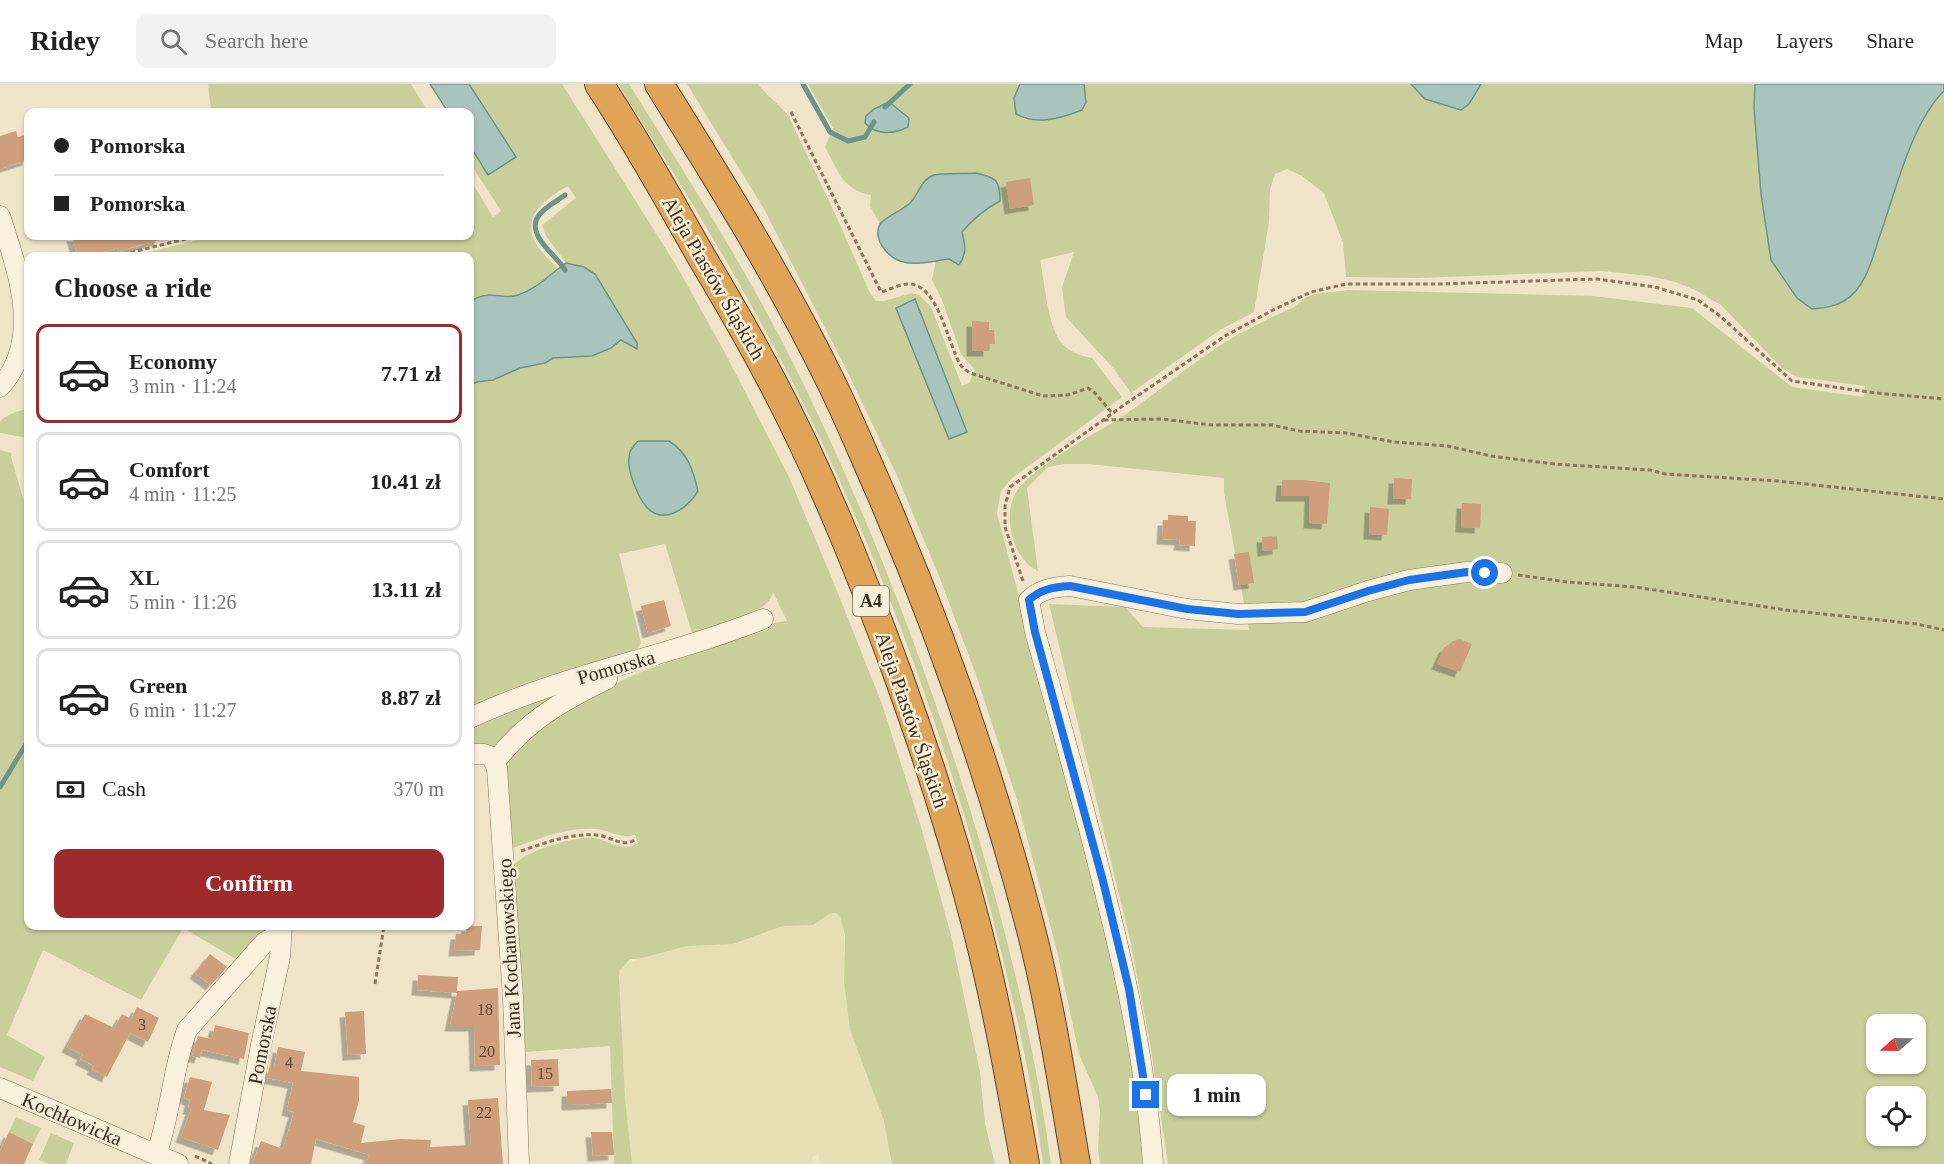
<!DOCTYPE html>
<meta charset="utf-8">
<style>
:root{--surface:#fff;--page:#f2f2f2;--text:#222;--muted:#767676;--line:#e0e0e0;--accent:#9e2a2b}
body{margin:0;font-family:"Times New Roman",serif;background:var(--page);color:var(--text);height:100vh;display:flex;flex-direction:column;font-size:22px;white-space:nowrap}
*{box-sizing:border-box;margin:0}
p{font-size:20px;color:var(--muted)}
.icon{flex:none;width:33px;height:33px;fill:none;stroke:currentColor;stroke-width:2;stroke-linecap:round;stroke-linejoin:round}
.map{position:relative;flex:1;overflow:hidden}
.side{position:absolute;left:24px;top:168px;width:450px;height:678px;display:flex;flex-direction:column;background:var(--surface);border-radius:12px;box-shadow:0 2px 4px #0004}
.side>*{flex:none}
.guide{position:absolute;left:24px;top:24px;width:450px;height:132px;border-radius:12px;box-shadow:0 2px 4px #0004;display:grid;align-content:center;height:132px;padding:0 30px;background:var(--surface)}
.needle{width:39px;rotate:250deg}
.fabs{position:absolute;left:1866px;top:930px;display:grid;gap:12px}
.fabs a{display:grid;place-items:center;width:60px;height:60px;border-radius:12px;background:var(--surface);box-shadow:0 2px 4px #0004;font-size:30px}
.end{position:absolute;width:27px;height:27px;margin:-14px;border:8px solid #1a73e8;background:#fff;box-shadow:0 0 0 3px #fff}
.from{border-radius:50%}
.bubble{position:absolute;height:42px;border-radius:12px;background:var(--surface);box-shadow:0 2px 4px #0004;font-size:20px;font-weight:700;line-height:42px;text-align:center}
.guide b{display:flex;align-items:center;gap:21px;height:57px;font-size:22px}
.guide b+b{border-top:2px solid var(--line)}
.guide i{width:15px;height:15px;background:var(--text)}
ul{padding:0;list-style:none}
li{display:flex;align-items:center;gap:18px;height:99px;margin:0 12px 9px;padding:0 18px;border:3px solid var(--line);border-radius:12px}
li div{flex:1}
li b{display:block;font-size:22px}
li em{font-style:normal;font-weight:700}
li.current{border-color:var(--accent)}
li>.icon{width:54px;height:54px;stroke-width:1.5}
h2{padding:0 30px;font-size:27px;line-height:72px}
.pay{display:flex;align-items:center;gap:15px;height:66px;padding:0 30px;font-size:22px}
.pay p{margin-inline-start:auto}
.cta{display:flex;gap:12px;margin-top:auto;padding:12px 30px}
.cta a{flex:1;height:69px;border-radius:12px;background:var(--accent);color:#fff;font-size:24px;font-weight:700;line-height:69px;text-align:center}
header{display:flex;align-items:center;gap:36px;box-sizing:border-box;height:84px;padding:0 30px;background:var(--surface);border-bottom:2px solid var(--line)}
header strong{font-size:28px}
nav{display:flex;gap:33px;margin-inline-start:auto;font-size:21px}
.search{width:420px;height:54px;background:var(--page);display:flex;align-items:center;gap:15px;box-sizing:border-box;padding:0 21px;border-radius:12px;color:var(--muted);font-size:22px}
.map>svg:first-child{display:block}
.farmland{fill:#e6deb5}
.green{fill:#c9cf9b;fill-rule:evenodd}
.water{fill:#a9c4bc;stroke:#6f938a;stroke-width:1.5}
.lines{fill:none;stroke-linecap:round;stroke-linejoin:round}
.stream{stroke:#6f938a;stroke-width:5}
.building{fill:#cf9f7d;filter:url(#shadow)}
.minor-casing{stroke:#8d765c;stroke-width:21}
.highway-casing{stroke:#5b4430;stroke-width:30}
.path{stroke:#8d765c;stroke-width:3;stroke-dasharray:4.5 3;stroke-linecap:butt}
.minor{stroke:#faf1dc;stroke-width:20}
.highway{stroke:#e0a458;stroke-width:28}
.route{stroke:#1a73e8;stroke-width:8}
.labels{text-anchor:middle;stroke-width:5;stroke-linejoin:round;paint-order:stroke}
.number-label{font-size:16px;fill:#624a37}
.shield{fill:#f7eed8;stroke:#756857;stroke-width:1.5}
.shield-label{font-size:18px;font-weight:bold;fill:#3d2e20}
.street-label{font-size:20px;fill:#3d2e20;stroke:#f7eed8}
</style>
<header>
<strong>Ridey</strong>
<div class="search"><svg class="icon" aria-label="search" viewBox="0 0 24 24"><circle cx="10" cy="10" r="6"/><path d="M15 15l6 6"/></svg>Search here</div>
<nav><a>Map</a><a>Layers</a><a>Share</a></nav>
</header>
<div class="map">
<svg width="1944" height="1080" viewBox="0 0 1944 1080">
<defs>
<filter id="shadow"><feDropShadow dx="-5.5" dy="5.5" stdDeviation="0" flood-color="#0004"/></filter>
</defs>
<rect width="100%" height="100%" fill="#f0e4c8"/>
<polygon class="farmland" points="835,829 840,832 844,843 844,898 850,946 884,1037 892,1080 820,1080 818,1070 812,1073 813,1080 632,1080 625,1014 619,907 620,886 625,880 660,868 687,862 733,860 783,842 813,841 829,830"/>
<g class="green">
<polygon points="208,0 411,0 428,28 211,28"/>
<path d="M469,0H562L676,181L723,265L789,393L831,492L882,620L922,746L951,851L980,988L985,1040L995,1080H892L884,1037L850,946L844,898L845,851L840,832L835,829L829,830L813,841L783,842L733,860L687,862L638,875H630L620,886L619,893L625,1014L632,1080H614L610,962L524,968L513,782C525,767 574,752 593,754C610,756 621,769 638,759L635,751C621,756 609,745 594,745C565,743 536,756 510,765L504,686L517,660L576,617L648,585L767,546L774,539L787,537L773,508C768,532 713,543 692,549L665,460L619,470L641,559L636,566L581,584L470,626V301L477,298L493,296L520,284L545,279L553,274L592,272L611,264L621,256L636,265L584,183L566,179L546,152L542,141L576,114L568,102C549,113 522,130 534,156C538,166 550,176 558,185C546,195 530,211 514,212C496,214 486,203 470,219V172H133L198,156L197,152H470V95L493,133L501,127L470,79V62L488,91L516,73ZM669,357L684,371L645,422L632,394L661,358Z"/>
<path d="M618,0H629C683,86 738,172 785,263C860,411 921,566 970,725C1005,841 1035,960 1051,1080H1043C1034,1008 1018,937 1001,867C958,690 897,517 819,352C761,230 690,114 618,0Z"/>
<path d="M687,0H758C767,12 779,20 788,31L838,136L869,207L876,217H884L912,209L919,211L931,223L962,302L969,299L975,286L961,270L942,216L932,196L936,176L950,175L953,178C963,144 967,135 1000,117C981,106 943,76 924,98C918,104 916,113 911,118C901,127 890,132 880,140L870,122L871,111C842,106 838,86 825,63L833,44L808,0H1020L1014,14L1016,30L1026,36L1086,18L1084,0H1783L1935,16L1944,0V1080H1168L1151,965L1131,860L1049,520L1125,523L1143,543L1249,546L1224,409V394L1089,380H1065L1048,383L1027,404L1038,487C1012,476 1000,427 1019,404C1042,377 1092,352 1123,332C1159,308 1191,279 1227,257C1248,244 1270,234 1292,224C1297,221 1301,216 1307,213C1318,208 1335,208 1347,206L1593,212L1692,224L1792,303L1864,313L1865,302L1797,293L1783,285L1721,221L1693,205L1675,198L1649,192L1602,187L1418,194L1346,193L1343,159L1324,109L1302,92L1287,85L1275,90L1270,106L1269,138L1254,228L1220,246L1131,309L1114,285L1066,233L1062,203L1074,168L1040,176C1045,199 1047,238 1060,257C1067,267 1081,272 1092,274L1122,313L1011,395L1001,407L997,429L1122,905L1147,1080H1100L1098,1066L1100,1027L1098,1013L1079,970L1057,867L1017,716L977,594L939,492L898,394L847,287L764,125ZM1876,940H1916V980H1876ZM1876,1012H1916V1052H1876Z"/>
<path d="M28,325V354L0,349V337C8,330 17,327 28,325Z"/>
<polygon points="0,366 12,369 11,373 28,431 28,842 273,842 270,849 241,878 183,844 141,916 43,866 7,951 45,973 33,997 0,983"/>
<polygon points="570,599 499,666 470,666 470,638"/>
<polygon points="16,1033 41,1044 33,1060 9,1048"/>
<polygon points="51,1049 74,1059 66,1080 49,1080 39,1076"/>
</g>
<g class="water">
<polygon points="430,0 469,0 516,73 488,91 470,62 470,28 448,28"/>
<path d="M1020,0H1084L1086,18L1082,26C1062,34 1036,42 1016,30L1014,14Z"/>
<polygon points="1411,0 1481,0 1469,20 1461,26 1425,15"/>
<path d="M1755,0H1944V7C1911,39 1895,110 1879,154C1872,176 1865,205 1844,217C1834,223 1823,224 1812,225L1797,214L1771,176L1761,110L1754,24Z"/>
<path d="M889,18L909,34L908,43C894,50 877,52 865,39L866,32L874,25Z"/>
<path d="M976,89C996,94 1000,95 1000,117C985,125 973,135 962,148C965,160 967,170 959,181L949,175C924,178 899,188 882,162C878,156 876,147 880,140C884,134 903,126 910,119C919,110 921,95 934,91C941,89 966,90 976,89Z"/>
<path d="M566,179L584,183L595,190L637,259V265L621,256L611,264L592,272L553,274L545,279L520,284L493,296L477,298L470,301L471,217C491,204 501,217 518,211C537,205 550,190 566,179Z"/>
<polygon points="915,215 967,348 949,355 896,224"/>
<path d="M638,357H669C688,369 693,386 698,407C687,425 662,443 645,421C640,416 637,407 634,400C630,390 627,378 630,368C632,363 635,360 638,357Z"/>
</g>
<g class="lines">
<g class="stream">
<polyline points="803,0 830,48 848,57 865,53 874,38"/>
<polyline points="885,23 910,0"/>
<path d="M565,111C557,117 545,123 539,131C524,151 557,171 565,186"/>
<polyline points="0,703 28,657"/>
</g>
</g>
<g class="building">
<polygon points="16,47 18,53 25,51 28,63 28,76 0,85 0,52"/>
<polygon points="1030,94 1034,121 1010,125 1006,98"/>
<polygon points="72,152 160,152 160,156 119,167 118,164 89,172 78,172"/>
<polygon points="972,237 989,238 989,246 994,246 995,260 989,260 989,267 972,267"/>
<polygon points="1394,394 1412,395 1411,415 1393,415"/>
<polygon points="1282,396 1303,396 1330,399 1327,440 1309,439 1310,412 1281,412"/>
<polygon points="1462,419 1481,420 1480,444 1461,443"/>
<polygon points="1370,423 1389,425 1387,451 1369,450"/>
<polygon points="1168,431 1188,432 1188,437 1196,437 1195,462 1179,461 1180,456 1162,455 1163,436 1168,436"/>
<polygon points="1277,452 1278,465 1263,467 1262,453"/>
<polygon points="1249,468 1254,499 1239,501 1234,470"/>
<polygon points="664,516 671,542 648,549 641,522"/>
<polygon points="1460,555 1472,560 1460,588 1437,580 1444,564 1453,557"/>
<polygon points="467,842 482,842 480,866 454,867 456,850 465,850"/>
<polygon points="210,870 227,883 211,901 195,889"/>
<polygon points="418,891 458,893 457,907 498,904 500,981 475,982 474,942 450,942 457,909 417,906"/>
<polygon points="137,923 159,934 148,958 130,949 107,993 92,985 94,982 80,975 83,971 67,963 85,930 114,944 122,930 131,935"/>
<polygon points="364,927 366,970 348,971 345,928"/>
<polygon points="215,941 249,949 244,975 202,966 200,974 192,972 198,952 212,955"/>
<polygon points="278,963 305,968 301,987 359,993 359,1017 353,1038 365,1042 361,1059 400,1055 431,1056 430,1063 471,1061 468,1016 498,1014 503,1080 364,1080 370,1071 316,1055 311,1080 252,1080 261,1057 283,1065 294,1028 287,1026 293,999 267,994 269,984 274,984"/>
<polygon points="558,975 559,1002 532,1003 531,976"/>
<polygon points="190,993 212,998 204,1026 230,1031 218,1066 181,1053 191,1025 188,1025 190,1016 184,1014"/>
<polygon points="611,1005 612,1019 567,1021 567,1007"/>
<polygon points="9,1048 33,1060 24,1080 7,1080 0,1077 0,1067"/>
<polygon points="591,1048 612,1048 614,1071 593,1072"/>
</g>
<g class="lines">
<g class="minor-casing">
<g id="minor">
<path d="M0,132C17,185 44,255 0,303"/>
<path d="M470,634C564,590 667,573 763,535"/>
<polyline points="470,670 484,670 492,673 497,684 513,913 519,1080"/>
<path d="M495,678C526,637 562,617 607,595"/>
<polyline points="0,1004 178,1080"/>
<path d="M156,1071C171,1030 172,986 187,946L265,858L281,849"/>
<polyline points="239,1080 261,961 280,873 282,842"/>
<path d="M1153,1080C1147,993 1130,909 1109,825C1087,732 1061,640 1035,548L1029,516C1041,505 1054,503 1070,502L1187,525L1238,530L1305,528L1368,507L1409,496L1467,488L1502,489"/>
</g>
</g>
<g class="highway-casing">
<g id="highway">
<path d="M599,0C636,56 668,114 701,172C723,209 745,246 765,284C818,382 860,487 898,591C928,674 955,759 977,844C997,922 1011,1001 1025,1080"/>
<path d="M659,0C719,96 779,192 829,294C846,328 860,362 875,396C938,539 989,687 1029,838C1050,918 1062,999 1076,1080"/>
</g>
</g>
<g class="path">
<path d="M791,28L881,208C889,206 900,200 908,200C938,199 948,260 960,280C962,284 966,286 970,289L1043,312L1068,311L1088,304L1095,309L1112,329"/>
<polyline points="116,172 194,153"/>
<polyline points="1104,336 1162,335 1211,341 1272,341 1299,347 1346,349 1394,358 1448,362 1491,372 1554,380 1650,386 1665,390 1778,397 1944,415"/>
<polyline points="1518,491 1567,498 1635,503 1786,526 1917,540 1944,546"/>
<polyline points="1023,497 1005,443 1005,422 1010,403 1124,321 1225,252 1273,226 1311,208 1346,200 1439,200 1597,195 1655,203 1698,216 1720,232 1792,297 1876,309 1944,315"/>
<path d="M521,767C545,759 570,749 596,751C611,752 623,765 636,755"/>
<polyline points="375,900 384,842"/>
<polyline points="195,1072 212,1080"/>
</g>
<use href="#minor" class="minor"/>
<use href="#highway" class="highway"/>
</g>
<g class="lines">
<path class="route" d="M1146,1011L1129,905L1103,797L1035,548L1029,516C1041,505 1054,503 1070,502L1187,525L1238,530L1305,528L1368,507L1409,496L1467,488L1485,489"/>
</g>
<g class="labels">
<g class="number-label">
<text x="485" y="931">18</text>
<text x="142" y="946">3</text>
<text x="487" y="973">20</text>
<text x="289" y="984">4</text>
<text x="545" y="995">15</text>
<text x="484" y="1034">22</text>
</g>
<rect class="shield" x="853" y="502" width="36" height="30" rx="4.5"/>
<g class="shield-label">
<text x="871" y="523">A4</text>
</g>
<g class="street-label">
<text transform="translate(714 194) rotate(60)" y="7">Aleja Piastów Śląskich</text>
<text transform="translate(616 583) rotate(-16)" y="7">Pomorska</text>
<text transform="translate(912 636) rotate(71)" y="7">Aleja Piastów Śląskich</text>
<text transform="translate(509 864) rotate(-93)" y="7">Jana Kochanowskiego</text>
<text transform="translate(262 961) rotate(-79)" y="7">Pomorska</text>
<text transform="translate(72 1035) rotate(23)" y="7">Kochłowicka</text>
</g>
</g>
</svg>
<div class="fabs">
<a><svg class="needle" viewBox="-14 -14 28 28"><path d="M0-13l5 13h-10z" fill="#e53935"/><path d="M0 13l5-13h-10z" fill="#767676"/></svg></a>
<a><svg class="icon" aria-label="locate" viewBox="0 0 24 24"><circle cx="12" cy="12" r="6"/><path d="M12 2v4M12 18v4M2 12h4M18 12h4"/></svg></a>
</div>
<i class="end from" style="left:1485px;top:489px"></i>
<i class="end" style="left:1146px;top:1011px"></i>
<div class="bubble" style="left:1167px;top:990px;width:99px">1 min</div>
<div class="guide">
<b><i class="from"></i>Pomorska</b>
<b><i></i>Pomorska</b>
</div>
<section class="side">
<h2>Choose a ride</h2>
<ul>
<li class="current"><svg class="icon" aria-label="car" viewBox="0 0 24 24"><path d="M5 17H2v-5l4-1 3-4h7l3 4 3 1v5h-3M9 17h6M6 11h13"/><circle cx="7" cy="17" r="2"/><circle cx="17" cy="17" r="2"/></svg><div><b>Economy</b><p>3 min · 11:24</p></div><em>7.71 zł</em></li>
<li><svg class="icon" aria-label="car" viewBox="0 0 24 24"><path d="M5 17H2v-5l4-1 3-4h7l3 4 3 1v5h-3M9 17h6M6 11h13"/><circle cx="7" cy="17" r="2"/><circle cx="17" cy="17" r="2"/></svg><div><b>Comfort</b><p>4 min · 11:25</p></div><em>10.41 zł</em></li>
<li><svg class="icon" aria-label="car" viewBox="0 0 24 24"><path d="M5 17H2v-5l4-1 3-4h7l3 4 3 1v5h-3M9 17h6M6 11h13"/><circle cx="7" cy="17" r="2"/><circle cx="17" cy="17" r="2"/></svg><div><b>XL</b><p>5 min · 11:26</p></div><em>13.11 zł</em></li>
<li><svg class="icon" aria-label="car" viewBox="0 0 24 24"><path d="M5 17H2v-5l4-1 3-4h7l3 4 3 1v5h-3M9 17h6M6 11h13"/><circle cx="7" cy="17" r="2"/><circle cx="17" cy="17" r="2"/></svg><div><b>Green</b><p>6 min · 11:27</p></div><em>8.87 zł</em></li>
</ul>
<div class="pay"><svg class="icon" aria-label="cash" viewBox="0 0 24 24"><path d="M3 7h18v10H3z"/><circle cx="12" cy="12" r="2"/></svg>Cash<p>370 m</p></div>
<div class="cta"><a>Confirm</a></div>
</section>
</div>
